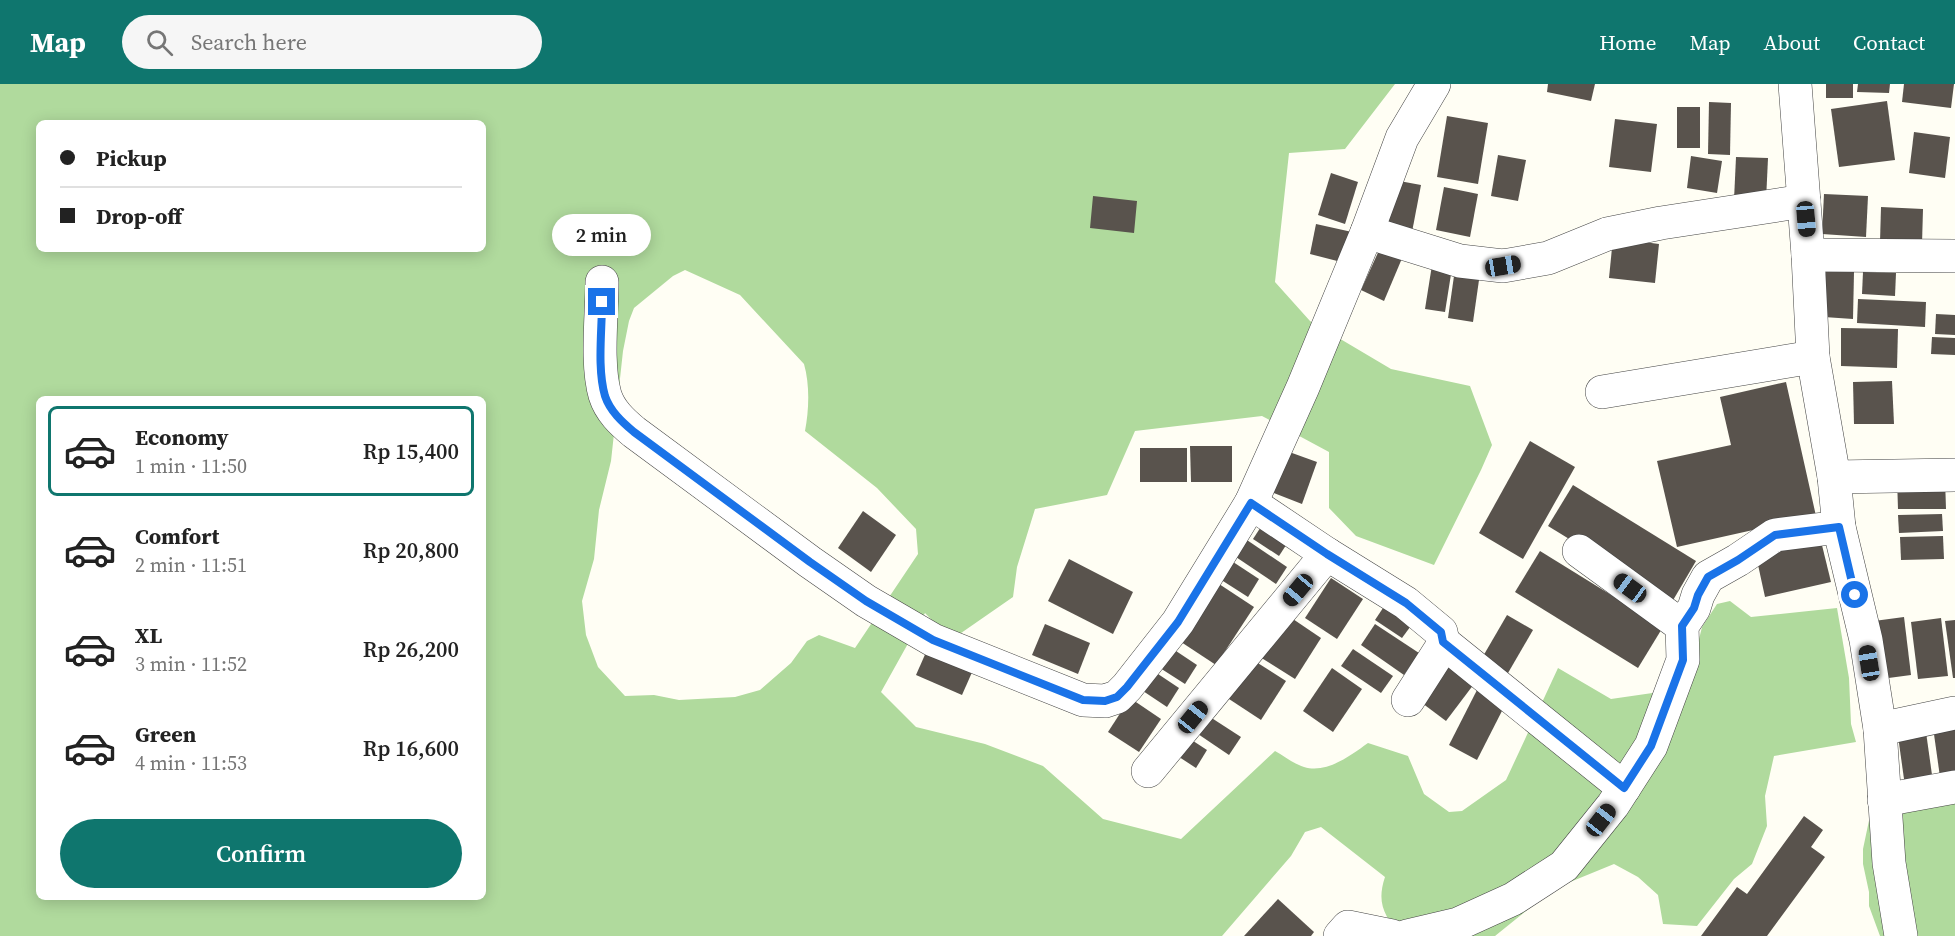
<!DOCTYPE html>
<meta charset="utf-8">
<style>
:root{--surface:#fff;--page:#f6f6f6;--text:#222;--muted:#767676;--line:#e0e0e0;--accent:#0f766e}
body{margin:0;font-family:"Source Serif 4",serif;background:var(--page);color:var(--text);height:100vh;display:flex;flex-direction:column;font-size:22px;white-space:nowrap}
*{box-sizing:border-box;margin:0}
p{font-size:20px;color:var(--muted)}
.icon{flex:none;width:33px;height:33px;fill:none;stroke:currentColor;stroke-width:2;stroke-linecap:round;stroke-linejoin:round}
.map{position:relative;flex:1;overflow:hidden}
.side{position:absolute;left:36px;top:312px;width:450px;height:504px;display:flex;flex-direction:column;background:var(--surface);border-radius:9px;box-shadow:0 3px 15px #0003}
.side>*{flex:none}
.guide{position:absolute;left:36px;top:36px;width:450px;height:132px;border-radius:9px;box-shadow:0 3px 15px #0003;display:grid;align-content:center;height:132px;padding:0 24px;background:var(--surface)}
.end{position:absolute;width:27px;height:27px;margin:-14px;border:8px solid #1a73e8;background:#fff;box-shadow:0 0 0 3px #fff}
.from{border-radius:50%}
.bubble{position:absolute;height:42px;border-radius:21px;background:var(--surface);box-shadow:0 3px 15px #0003;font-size:20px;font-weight:600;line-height:42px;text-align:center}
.car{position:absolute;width:18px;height:36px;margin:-18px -9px;border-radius:8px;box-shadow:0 0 4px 2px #0007;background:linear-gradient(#222 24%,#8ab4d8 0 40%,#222 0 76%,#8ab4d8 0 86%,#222 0)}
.guide b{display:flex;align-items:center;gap:21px;height:57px;font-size:22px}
.guide b+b{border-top:2px solid var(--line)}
.guide i{width:15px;height:15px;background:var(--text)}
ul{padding:10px 0 0;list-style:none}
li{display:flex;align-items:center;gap:18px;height:90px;margin:0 12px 9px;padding:0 12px;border:3px solid transparent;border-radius:9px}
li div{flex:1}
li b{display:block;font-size:22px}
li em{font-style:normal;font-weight:600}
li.active{border-color:var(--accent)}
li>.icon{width:54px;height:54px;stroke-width:1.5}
.cta{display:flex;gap:12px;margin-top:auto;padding:12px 24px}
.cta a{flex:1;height:69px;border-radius:36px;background:var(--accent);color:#fff;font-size:24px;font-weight:600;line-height:69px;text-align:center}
header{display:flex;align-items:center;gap:36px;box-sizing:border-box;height:84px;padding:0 30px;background:var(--accent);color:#fff}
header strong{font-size:28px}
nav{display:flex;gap:33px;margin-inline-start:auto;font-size:21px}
.search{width:420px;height:54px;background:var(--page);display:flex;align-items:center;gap:15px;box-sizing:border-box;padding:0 21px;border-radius:33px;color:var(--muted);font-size:22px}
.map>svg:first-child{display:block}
.forest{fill:#b0da9d;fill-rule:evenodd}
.building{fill:#59534d}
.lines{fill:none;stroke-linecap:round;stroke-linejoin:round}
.street-casing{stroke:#444;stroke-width:34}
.street{stroke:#fff;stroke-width:33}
.route{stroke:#1a73e8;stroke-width:8}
</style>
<header>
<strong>Map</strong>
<div class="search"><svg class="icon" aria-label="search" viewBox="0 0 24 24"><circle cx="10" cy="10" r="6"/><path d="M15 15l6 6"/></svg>Search here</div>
<nav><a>Home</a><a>Map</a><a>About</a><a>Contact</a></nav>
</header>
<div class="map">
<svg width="1955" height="852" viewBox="0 0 1955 852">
<rect width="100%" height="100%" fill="#fffef4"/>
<g class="forest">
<path d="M0,0H1395L1345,65L1289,69L1275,198L1310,237L1391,285L1470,302L1492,361L1481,386L1434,481L1356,452L1329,424V368L1262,332L1135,347L1107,411L1035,425L1017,483L1013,513L951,556L925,529L881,608L916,643L985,660L1043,682L1103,735L1181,755L1275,667C1284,672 1294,680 1304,683C1327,690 1351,671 1368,659L1408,672L1424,710L1449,728L1462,727L1506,696L1558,584L1611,615L1687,604L1702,543L1717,520L1730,517L1751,533L1837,524L1849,594L1851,640L1856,658L1774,672L1765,712L1767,742L1752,780L1734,795L1697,842L1663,840L1658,811L1638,793L1614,780L1553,805L1495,852H1400C1385,831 1376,820 1385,793L1321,743L1305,748L1291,772L1222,852H0ZM39,39H483V165H39ZM685,186L740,211L804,280C810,301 809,326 805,347L877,404L916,445L918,470L855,564L819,551L807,557L791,579L760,606L735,613L679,616L654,611L625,612L598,583L586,551L582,517L594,475L599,426L611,377L623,267L629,237L634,224L673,192ZM39,315H483V813H39Z"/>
<polygon points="1955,716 1955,852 1880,852 1869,822 1869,808 1863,780 1863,765 1871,727"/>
</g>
<g class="building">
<polygon points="1548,0 1595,0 1591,17 1547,8"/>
<rect x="1826" y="0" width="27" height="14"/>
<polygon points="1858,0 1890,0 1889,9 1857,8"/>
<polygon points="1904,0 1954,0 1951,24 1902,18"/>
<polygon points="1887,17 1895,76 1839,83 1831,25"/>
<polygon points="1709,18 1731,19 1730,71 1708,70"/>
<rect x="1677" y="23" width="23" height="41"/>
<polygon points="1447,32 1488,39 1478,100 1437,93"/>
<polygon points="1615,35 1657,40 1651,88 1609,83"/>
<polygon points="1914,48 1950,53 1945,94 1909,89"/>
<polygon points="1498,71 1526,76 1518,117 1491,112"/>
<polygon points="1691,72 1722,77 1717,109 1687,104"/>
<polygon points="1736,73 1768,74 1766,117 1734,116"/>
<polygon points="1331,89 1358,98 1345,140 1318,131"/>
<polygon points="1394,96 1421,101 1412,148 1385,143"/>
<polygon points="1444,103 1478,110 1470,153 1436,146"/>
<polygon points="1824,110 1868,112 1866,153 1822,150"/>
<polygon points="1093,112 1137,117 1134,149 1090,144"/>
<polygon points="1881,123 1923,125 1922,160 1880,158"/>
<polygon points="1316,140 1352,148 1345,179 1310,170"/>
<polygon points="1613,154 1659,160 1655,199 1609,194"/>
<polygon points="1381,162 1403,172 1384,217 1361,206"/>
<polygon points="1456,178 1481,182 1473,238 1448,234"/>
<polygon points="1432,181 1452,184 1445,228 1425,225"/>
<polygon points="1826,187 1854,188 1853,235 1824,233"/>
<polygon points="1863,188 1896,189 1895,212 1862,210"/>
<polygon points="1858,215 1926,218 1925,243 1857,239"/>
<polygon points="1936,230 1955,231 1955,251 1935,250"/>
<polygon points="1841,244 1898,245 1897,284 1841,282"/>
<polygon points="1932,253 1955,254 1955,271 1931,270"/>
<polygon points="1892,297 1894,340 1854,340 1853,298"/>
<polygon points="1786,298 1816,432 1677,463 1657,377 1731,361 1720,313"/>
<polygon points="1530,357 1575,383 1523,475 1479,449"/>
<polygon points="1190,362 1232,362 1232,398 1191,398"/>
<rect x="1140" y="364" width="47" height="34"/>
<polygon points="1281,365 1317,378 1302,420 1266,406"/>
<polygon points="1897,395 1945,395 1946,425 1898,425"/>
<polygon points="1573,401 1696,477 1672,518 1548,442"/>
<polygon points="863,427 896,451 871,488 838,464"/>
<polygon points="1942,430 1943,447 1899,449 1898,431"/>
<polygon points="1266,435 1292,452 1279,472 1253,455"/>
<polygon points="1238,450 1287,483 1276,500 1227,467"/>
<polygon points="1943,452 1944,475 1901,476 1900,453"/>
<polygon points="1820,453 1831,498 1765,513 1755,467"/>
<polygon points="1540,467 1663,543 1638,584 1515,508"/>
<polygon points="1224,472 1259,495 1248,513 1212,490"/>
<polygon points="1069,475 1133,508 1113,550 1048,517"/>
<polygon points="1331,494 1363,515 1337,555 1305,534"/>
<polygon points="1213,496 1254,523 1216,581 1175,554"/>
<polygon points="1385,521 1413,539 1402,554 1375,536"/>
<polygon points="1287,531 1321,554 1295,595 1260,573"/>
<polygon points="1507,531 1533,546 1508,589 1482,574"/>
<polygon points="1904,533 1911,591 1881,595 1874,537"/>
<polygon points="1941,534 1948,592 1918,595 1911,538"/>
<polygon points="1955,536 1955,594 1953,594 1945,537"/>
<polygon points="1045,540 1090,559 1078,590 1032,571"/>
<polygon points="1375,540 1419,569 1404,591 1361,561"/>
<polygon points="931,557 977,577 962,611 916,591"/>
<polygon points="1173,565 1197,581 1185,600 1160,584"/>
<polygon points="1353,565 1393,592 1381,609 1341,582"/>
<polygon points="1253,576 1286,597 1261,636 1229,615"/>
<polygon points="1446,579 1474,600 1446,637 1418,616"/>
<polygon points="1332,584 1362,605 1333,648 1303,627"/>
<polygon points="1152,586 1179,604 1167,623 1140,605"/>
<polygon points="1477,606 1505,621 1477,676 1449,661"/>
<polygon points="1130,614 1161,635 1139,668 1108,648"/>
<polygon points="1207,631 1241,653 1229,671 1195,648"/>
<polygon points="1955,633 1955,691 1940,693 1932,636"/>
<polygon points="1925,641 1933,698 1905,702 1897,645"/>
<polygon points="1184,651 1207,666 1196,684 1173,669"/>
<polygon points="1804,732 1823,746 1811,763 1825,773 1767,852 1701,852 1737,803 1747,810"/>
<polygon points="1278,815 1314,848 1311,852 1244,852"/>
</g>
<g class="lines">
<g class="street-casing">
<g id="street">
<polyline points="1795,0 1808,171 1813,273 1834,393 1839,443 1866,556 1880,645 1889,779 1901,852"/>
<polyline points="1367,148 1460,177 1503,182 1548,174 1607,150 1661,139 1804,117"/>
<polyline points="1808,171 1955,172"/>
<path d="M602,198C602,231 596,280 605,311C610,327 622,338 634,348L810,478L866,517L933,556L1083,616L1105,617L1117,613L1127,603L1178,538L1251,419L1303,303L1367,148L1402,54L1434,0"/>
<polyline points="1602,308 1813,273"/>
<polyline points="1834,393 1955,391"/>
<polyline points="1251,419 1327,470 1406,519 1441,548 1443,558 1442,563 1408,616"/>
<polyline points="1579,467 1682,542"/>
<polyline points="1443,558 1624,704"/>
<polyline points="1880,645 1955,629"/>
<polyline points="1148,687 1327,470"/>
<polyline points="1884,716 1955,703"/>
<polyline points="1340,852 1348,843 1392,852"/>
<polyline points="1407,852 1458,840 1513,815 1564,782 1613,721 1651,662 1683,576 1682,542 1694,524 1698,511 1708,493 1738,476 1775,451 1839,443"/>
</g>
</g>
<use href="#street" class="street"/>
</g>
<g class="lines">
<path class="route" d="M602,218C602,247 597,284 605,312C610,327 622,338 634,348L810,478L866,517L933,556L1083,616L1105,617L1117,613L1127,603L1178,538L1251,419L1327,470L1406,519L1441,548L1443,558L1624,704L1651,662L1683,576L1682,542L1694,524L1698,511L1708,493L1738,476L1775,451L1839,443L1855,511"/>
</g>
</svg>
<i class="end from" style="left:1855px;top:511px"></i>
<i class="end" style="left:602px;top:218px"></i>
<div class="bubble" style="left:552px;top:130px;width:99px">2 min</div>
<i class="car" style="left:1806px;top:135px;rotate:175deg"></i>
<i class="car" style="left:1503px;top:182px;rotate:80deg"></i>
<i class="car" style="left:1630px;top:504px;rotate:306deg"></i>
<i class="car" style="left:1298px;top:506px;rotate:220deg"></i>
<i class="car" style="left:1869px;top:579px;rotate:351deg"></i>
<i class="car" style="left:1193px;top:633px;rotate:39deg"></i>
<i class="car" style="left:1601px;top:736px;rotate:38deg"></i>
<div class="guide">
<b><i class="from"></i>Pickup</b>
<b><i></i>Drop-off</b>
</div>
<section class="side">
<ul>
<li class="active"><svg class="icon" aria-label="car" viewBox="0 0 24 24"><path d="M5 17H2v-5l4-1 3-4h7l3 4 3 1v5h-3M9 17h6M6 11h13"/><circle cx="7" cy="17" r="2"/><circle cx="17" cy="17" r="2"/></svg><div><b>Economy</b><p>1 min · 11:50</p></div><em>Rp 15,400</em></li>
<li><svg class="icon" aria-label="car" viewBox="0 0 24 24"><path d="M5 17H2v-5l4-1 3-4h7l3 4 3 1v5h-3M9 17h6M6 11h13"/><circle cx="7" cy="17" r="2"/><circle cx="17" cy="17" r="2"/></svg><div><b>Comfort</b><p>2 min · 11:51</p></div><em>Rp 20,800</em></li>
<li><svg class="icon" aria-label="car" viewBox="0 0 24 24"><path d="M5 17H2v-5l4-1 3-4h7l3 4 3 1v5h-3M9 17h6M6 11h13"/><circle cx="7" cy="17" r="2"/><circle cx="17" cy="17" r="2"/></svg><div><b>XL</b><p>3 min · 11:52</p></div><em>Rp 26,200</em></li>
<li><svg class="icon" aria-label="car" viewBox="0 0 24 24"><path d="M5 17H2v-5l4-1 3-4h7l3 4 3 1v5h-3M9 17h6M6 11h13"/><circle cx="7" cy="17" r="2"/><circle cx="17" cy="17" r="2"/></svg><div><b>Green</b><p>4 min · 11:53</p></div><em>Rp 16,600</em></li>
</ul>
<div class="cta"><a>Confirm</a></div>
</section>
</div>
